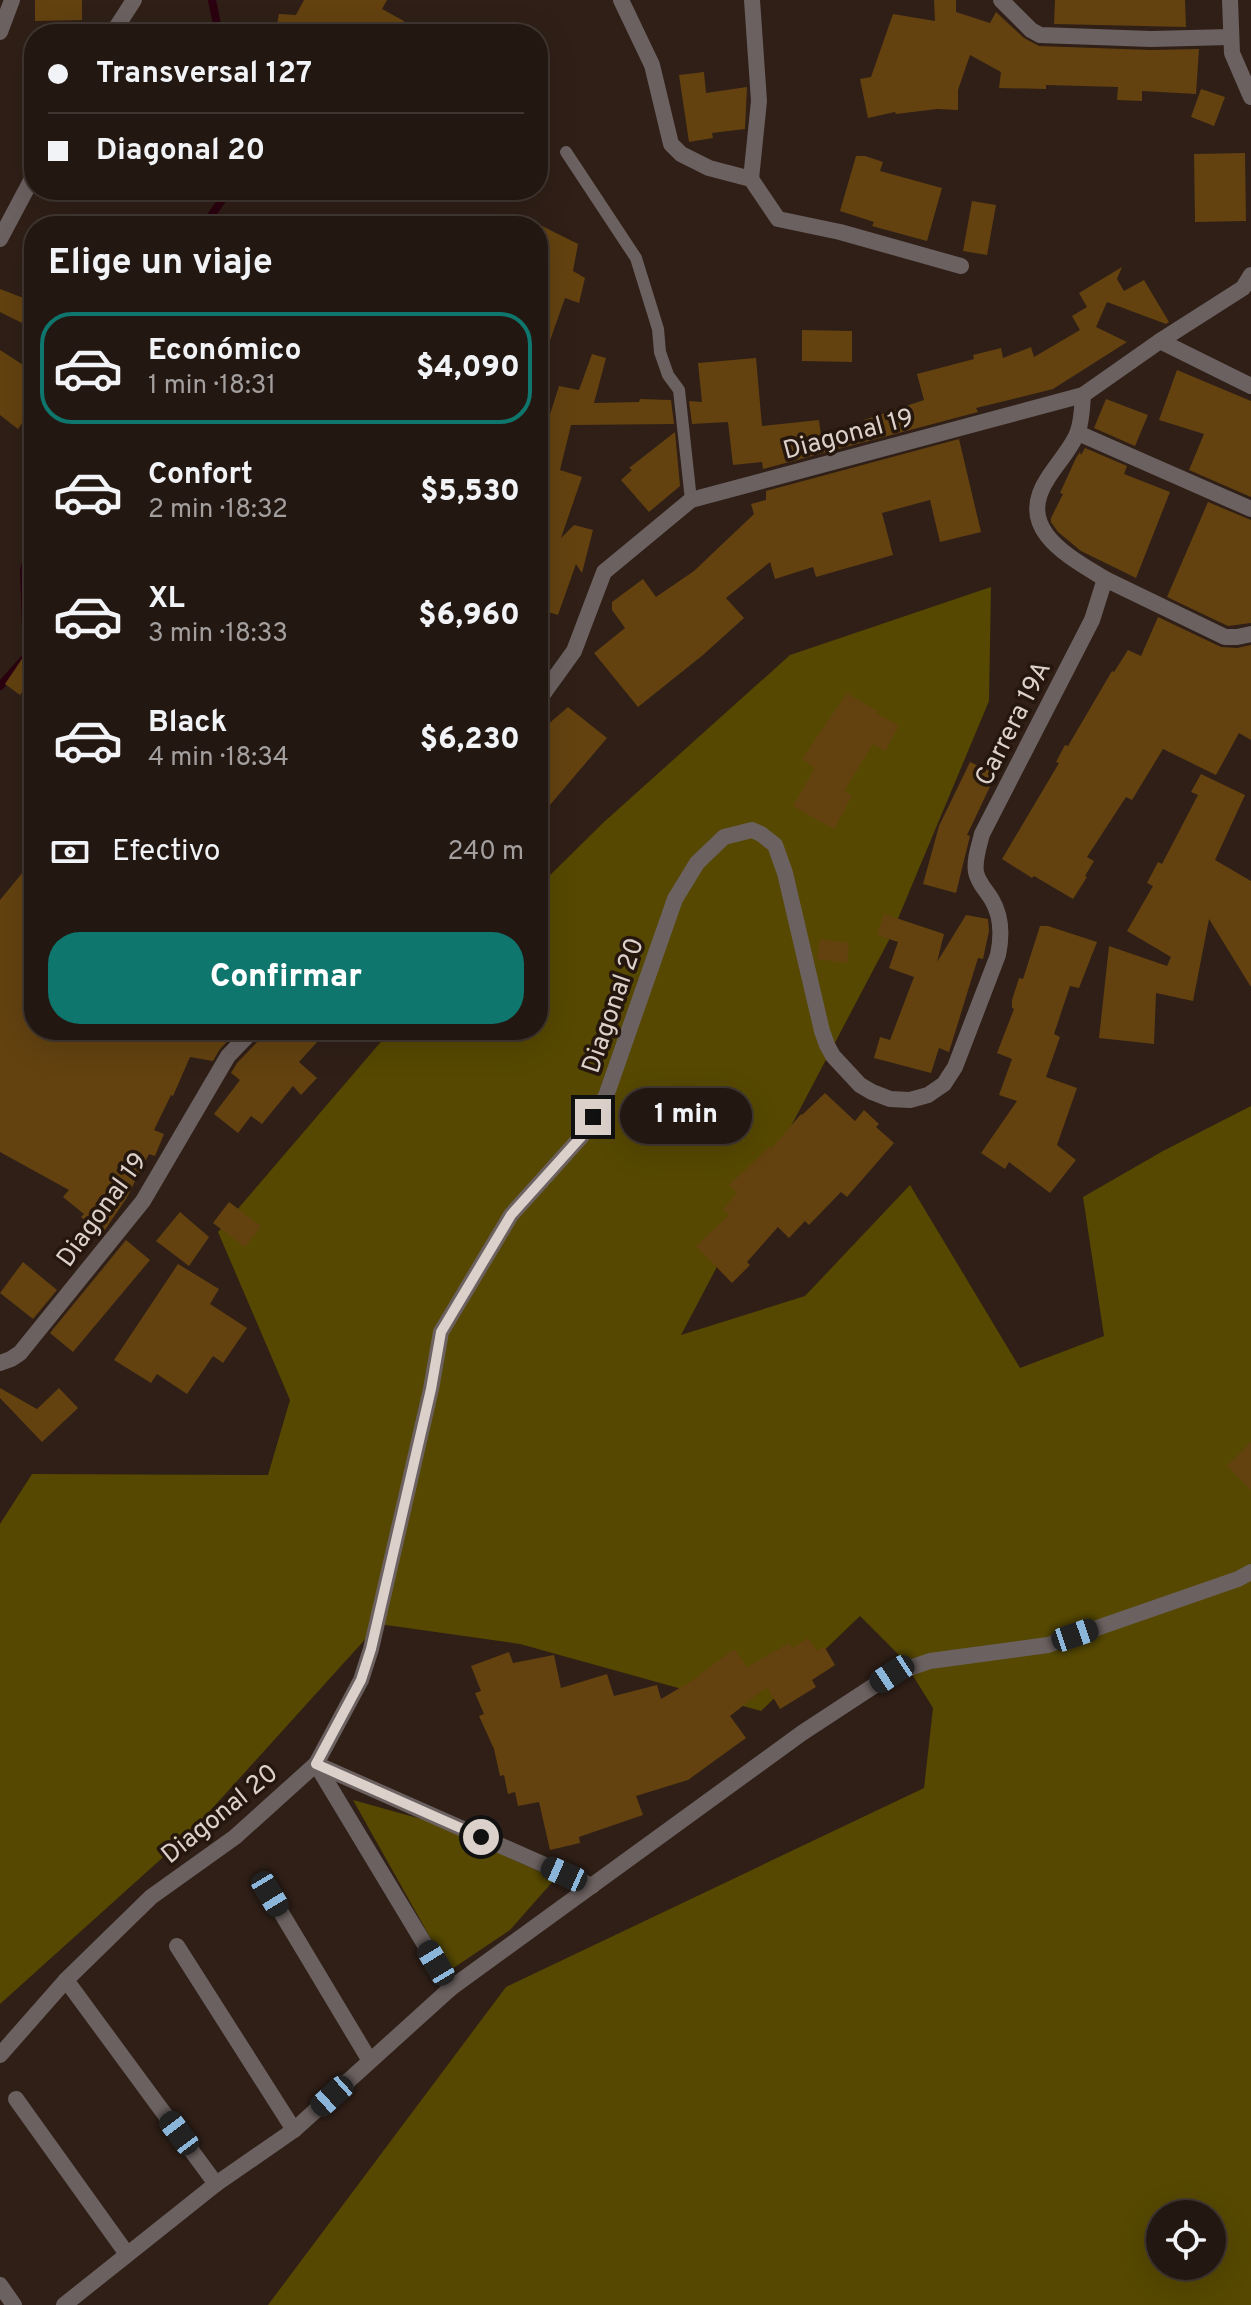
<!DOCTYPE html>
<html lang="es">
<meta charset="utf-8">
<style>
:root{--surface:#231711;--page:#2f241f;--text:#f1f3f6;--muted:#a39f9f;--line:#403631;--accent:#0f766e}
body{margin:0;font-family:Overpass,sans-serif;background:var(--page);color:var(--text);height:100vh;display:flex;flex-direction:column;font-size:30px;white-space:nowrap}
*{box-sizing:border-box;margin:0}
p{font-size:26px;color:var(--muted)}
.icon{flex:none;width:44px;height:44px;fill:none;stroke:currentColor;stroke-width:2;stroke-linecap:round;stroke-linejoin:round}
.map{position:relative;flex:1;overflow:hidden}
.panel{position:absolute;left:24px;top:216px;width:524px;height:824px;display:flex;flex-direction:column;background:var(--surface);border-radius:32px;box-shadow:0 8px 32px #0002,0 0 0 2px var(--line)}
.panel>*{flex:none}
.guide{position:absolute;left:24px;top:24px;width:524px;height:176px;border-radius:32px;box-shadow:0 8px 32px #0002,0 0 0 2px var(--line);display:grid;align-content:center;height:176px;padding:0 24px;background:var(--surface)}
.tools{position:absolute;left:1146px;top:2200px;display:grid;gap:16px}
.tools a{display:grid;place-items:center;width:80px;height:80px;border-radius:50%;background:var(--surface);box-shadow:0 8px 32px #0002,0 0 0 2px var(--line);font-size:40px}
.end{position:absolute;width:36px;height:36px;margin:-18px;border:10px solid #dbd0ca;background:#111;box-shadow:0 0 0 4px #111}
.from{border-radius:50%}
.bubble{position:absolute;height:56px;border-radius:28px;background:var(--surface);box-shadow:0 8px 32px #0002,0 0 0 2px var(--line);font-size:26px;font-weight:800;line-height:56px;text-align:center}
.car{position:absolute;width:24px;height:48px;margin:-24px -12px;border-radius:10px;box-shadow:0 0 6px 2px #0007;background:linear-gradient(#222 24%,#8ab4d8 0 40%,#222 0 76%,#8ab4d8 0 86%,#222 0)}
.guide b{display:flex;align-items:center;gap:28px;height:76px;font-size:30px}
.guide b+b{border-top:2px solid var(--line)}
.guide i{width:20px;height:20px;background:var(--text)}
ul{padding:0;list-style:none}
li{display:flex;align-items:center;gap:24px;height:112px;margin:0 16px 12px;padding:0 8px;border:4px solid transparent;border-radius:32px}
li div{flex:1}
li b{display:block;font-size:30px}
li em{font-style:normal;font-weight:800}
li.selected{border-color:var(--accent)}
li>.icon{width:72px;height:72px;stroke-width:1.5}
h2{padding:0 24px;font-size:36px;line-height:96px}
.pay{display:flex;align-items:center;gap:20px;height:88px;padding:0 24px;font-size:30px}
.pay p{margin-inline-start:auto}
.action{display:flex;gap:16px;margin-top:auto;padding:16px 24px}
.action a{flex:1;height:92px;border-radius:32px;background:var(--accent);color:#fff;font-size:32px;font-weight:800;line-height:92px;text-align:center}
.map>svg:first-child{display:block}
.green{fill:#564801;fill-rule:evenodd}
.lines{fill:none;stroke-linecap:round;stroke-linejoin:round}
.stream{stroke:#2b0010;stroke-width:8}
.building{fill:#634210}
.lane{stroke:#6b6160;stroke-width:12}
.street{stroke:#6b6160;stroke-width:16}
.route{stroke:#dbd0ca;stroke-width:10}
.labels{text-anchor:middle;stroke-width:7;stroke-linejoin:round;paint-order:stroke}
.street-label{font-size:26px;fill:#dbd0ca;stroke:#25160e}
</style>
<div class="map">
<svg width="1251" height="2305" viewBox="0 0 1251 2305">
<rect width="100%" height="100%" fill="#2f1f17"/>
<g class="green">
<path d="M991,587L989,701L889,940L681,1335L805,1296L910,1185L1020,1368L1104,1336L1083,1197L1163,1151L1251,1106V2305H268L506,1987L924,1788L933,1708L902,1658L860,1616L761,1711L520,1644L379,1624L190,1833L0,2004V1524L32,1474L268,1475L290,1400L218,1232L391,1030H538V887L604,822L790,655ZM1160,2214H1212V2266H1160Z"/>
<polygon points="353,1800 432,1822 555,1879 510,1930 449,1971"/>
</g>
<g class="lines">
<g class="stream">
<polyline points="212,0 219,34"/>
<polyline points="204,226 229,190"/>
<polyline points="0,686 27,656 24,570 34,537"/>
</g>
</g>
<g class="building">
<polygon points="35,0 82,0 82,20 35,21"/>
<polygon points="304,0 387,0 382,9 404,21 396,34 275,34 279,14 296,15"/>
<polygon points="934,0 956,0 956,12 990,23 996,12 1024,38 1039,46 1151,50 1199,49 1196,94 1142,91 1142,101 1117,100 1118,87 1046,85 1046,89 999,88 1001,72 970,55 958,90 958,110 937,109 896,114 895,112 868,118 860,79 871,77 893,14 935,21"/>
<polygon points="1055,0 1185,0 1186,27 1054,24"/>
<polygon points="704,72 706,93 747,87 745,129 712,133 713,138 689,142 679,75"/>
<polygon points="1201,89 1225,97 1214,126 1191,117"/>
<polygon points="1245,153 1246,221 1195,222 1194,154"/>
<polygon points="856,156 865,156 883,162 880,171 942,188 927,241 872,226 874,222 840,211"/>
<polygon points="972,201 996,205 987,255 963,251"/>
<polygon points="538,224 578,244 573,271 585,278 579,303 565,298 541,366 538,365"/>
<polygon points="1122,267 1117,279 1124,291 1144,280 1169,322 1166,324 1107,302 1096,327 1127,342 1053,389 976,408 978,412 763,469 762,462 733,465 728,422 692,424 689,401 702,402 698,363 756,358 762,426 819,420 821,436 867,428 864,420 924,400 917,374 974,359 973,355 1001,348 1003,358 1031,347 1034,357 1080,330 1072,316 1087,307 1079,293"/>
<polygon points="0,289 34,302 34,329 0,312"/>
<polygon points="802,330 852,331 852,362 802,361"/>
<polygon points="0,350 34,372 34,406 18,429 0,415"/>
<polygon points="592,354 606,358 594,403 639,402 640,399 671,400 674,424 571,425 560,470 582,477 561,538 574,525 593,530 582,573 576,564 558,615 538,609 538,428 545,430 559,386 579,390"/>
<polygon points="1177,370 1251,401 1251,497 1189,470 1204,434 1159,420"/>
<polygon points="1106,399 1148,415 1135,446 1094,428"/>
<polygon points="675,432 680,486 649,512 621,480 632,470 629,468"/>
<polygon points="959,439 981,532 940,542 930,500 882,513 893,555 816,577 813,567 775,579 770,562 726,598 744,618 703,655 638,707 594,653 625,628 612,610 612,602 643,579 656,597 694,571 754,514 751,504 766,500 766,491"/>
<polygon points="1085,448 1127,466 1124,474 1170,492 1136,578 1081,551 1058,532 1051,522 1051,518 1063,494 1060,493 1076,458 1080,452 1081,455"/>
<polygon points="1208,502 1251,520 1251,623 1228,626 1167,597"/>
<polygon points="1158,617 1221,647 1237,648 1251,645 1251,740 1239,733 1216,775 1163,749 1132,800 1126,797 1087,857 1094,861 1085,876 1087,877 1073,899 1034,876 1032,878 1002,859 1059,763 1056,762 1065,745 1068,746 1112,671 1114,672 1128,650 1141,656"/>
<polygon points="34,641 34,675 20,695 5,684"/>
<polygon points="847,693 877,711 876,713 899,726 885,751 873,744 844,791 852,796 834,829 793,806 815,768 802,759"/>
<polygon points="568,707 607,738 538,819 538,733"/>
<polygon points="970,762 996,774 967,835 970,836 956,893 923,884 939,826"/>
<polygon points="1201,774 1245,795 1215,860 1251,881 1251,987 1209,919 1193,1001 1156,993 1154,1044 1099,1038 1109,946 1167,966 1171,957 1127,931 1153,886 1147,883 1158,862 1162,864 1198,795 1191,792"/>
<polygon points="23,872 34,881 34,1030 238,1030 220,1049 213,1061 190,1057 173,1096 171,1095 154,1130 164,1134 155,1156 149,1154 126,1199 102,1234 81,1217 84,1214 63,1197 69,1190 0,1152 0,900"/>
<polygon points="884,914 944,934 937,962 966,915 988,919 989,931 983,959 978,958 949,1052 939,1048 931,1073 874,1058 880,1037 890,1040 914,977 889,968 898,942 877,935"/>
<polygon points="1040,926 1048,926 1097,942 1079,988 1070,986 1054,1034 1060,1037 1046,1077 1077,1088 1057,1145 1076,1160 1050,1193 1009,1162 1005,1169 981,1153 1017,1101 999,1095 1012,1059 997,1053 1014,1009 1012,1008 1012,1000 1019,978 1023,979"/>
<polygon points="820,939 849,943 847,963 817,959"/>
<polygon points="264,1030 328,1030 299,1062 317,1078 301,1095 293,1086 262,1124 251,1116 238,1133 214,1114 240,1080 231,1073 237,1063 261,1038"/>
<polygon points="825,1093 855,1121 864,1110 879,1124 876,1127 894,1143 847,1197 841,1192 809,1225 805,1221 789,1238 778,1227 747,1262 750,1265 732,1283 696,1246 729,1215 723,1209 737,1193 729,1185 770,1146 772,1148 801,1114 802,1115"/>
<polygon points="229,1202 261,1226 245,1247 213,1223"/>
<polygon points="180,1212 209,1237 189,1266 156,1241"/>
<polygon points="126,1240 150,1260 73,1352 50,1333"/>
<polygon points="23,1262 57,1290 33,1319 0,1293"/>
<polygon points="178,1264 219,1289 210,1304 247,1328 223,1363 213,1356 187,1394 157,1374 151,1383 114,1360"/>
<polygon points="0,1388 37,1409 59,1388 78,1408 42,1442 0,1398"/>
<polygon points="1251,1442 1251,1490 1227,1466"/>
<polygon points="808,1638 817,1651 824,1646 835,1665 812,1680 816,1687 780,1709 767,1687 730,1716 746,1738 688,1780 636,1796 643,1815 579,1837 580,1843 550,1850 539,1802 518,1806 515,1792 508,1794 504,1775 500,1776 494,1749 479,1716 484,1714 475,1693 481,1691 471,1666 509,1652 513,1663 554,1655 561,1688 607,1674 614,1696 657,1685 661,1699 693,1680 734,1649 747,1667 789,1643 792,1648"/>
</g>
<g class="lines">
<polyline class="lane" points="566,152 636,258 658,329 660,352 668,375 679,390 691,500"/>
<g class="street">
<polyline points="621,0 652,65 671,144 681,154 709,168 751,179 778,219 840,232 961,266"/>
<polyline points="1001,0 1031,30 1040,35 1151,39 1230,37"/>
<polyline points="1230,0 1232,53 1251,97"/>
<polyline points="0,32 12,0"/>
<polyline points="112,34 134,0"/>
<polyline points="751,179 759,101 752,0"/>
<polyline points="0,239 34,175"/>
<polyline points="1160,341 1251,386"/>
<polyline points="1078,433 1251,509"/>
<polyline points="1105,579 1225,637 1237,637 1251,634"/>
<polyline points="538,701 574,651 604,572 691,500 1083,395 1160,341 1243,288 1251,275"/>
<polyline points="0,1363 11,1359 20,1353 143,1201 228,1056 253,1030"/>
<polyline points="316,1764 592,1886"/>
<polyline points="316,1764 451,1988"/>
<polyline points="270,1894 370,2061"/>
<polyline points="177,1946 294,2130"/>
<polyline points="66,1980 216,2184"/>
<path d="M0,2055L66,1980L151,1897L235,1837L316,1764L361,1680L371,1649L431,1389L441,1332L511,1215L581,1137L606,1096L675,899L697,863L724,837L752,830L761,834L775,845L785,873L822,1031L827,1045L833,1056L860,1085L872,1092L890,1099L910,1100L928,1095L944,1084L955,1067L998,955C1002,936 1002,917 992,900C986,890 978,883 976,872C974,860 979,846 982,834L1092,620L1105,579C1068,556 1014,529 1048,478C1056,465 1074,445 1078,431C1082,420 1082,406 1083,395"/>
<polyline points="16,2099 127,2254"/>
<polyline points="0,2285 14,2305"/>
<polyline points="64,2305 216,2184 294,2130 451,1988 802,1733 892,1674 930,1661 1048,1645 1238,1579 1251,1572"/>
</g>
</g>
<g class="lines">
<polyline class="route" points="481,1837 316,1764 361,1680 371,1649 431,1389 441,1332 511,1215 581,1137 593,1117"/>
</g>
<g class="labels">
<g class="street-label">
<text transform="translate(848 433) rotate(-15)" y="9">Diagonal 19</text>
<text transform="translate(1012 723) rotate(-63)" y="9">Carrera 19A</text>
<text transform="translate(612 1005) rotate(-71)" y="9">Diagonal 20</text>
<text transform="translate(101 1209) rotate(-54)" y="9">Diagonal 19</text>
<text transform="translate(219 1813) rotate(-39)" y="9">Diagonal 20</text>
</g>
</g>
</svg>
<div class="tools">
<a><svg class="icon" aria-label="locate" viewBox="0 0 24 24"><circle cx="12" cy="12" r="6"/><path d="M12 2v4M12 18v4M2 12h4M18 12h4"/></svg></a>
</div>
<i class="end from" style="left:481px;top:1837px"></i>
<i class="end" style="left:593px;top:1117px"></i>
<div class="bubble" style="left:620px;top:1088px;width:132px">1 min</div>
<i class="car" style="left:1075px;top:1635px;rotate:71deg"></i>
<i class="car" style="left:892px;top:1674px;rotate:237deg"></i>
<i class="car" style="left:564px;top:1874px;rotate:294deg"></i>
<i class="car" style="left:270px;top:1894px;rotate:149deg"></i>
<i class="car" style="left:436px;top:1963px;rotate:329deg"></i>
<i class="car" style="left:332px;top:2096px;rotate:228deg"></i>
<i class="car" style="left:179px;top:2133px;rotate:323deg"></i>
<div class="guide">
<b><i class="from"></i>Transversal 127</b>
<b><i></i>Diagonal 20</b>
</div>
<section class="panel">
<h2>Elige un viaje</h2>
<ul>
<li class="selected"><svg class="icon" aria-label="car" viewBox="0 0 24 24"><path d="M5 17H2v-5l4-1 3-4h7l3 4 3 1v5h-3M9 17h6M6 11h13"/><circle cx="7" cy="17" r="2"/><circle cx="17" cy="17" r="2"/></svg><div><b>Económico</b><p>1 min · 18:31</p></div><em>$4,090</em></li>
<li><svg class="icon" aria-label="car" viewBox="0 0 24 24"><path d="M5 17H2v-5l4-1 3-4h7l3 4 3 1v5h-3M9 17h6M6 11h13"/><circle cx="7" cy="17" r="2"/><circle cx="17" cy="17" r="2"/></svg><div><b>Confort</b><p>2 min · 18:32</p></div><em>$5,530</em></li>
<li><svg class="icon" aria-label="car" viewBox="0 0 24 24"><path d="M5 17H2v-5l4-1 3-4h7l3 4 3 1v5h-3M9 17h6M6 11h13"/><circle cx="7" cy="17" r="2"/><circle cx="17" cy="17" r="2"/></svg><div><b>XL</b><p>3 min · 18:33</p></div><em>$6,960</em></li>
<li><svg class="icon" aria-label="car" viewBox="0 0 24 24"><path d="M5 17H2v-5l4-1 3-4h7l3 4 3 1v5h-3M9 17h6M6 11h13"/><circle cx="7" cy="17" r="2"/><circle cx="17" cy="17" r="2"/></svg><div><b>Black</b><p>4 min · 18:34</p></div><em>$6,230</em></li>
</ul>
<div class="pay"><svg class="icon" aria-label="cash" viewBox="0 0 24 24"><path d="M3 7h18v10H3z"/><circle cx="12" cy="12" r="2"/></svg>Efectivo<p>240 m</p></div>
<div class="action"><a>Confirmar</a></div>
</section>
</div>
